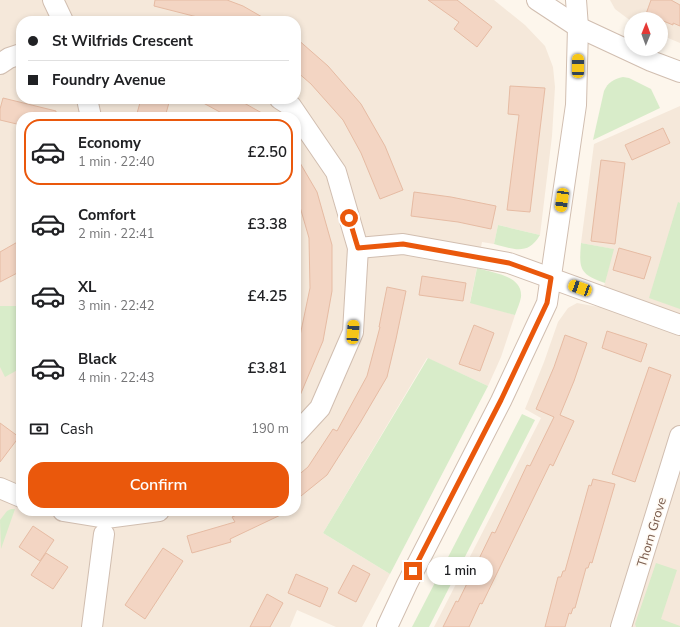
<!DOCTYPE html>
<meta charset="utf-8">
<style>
:root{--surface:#fff;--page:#f6f6f6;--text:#202124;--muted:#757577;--line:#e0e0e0;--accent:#ea580c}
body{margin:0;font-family:"Nunito Sans",sans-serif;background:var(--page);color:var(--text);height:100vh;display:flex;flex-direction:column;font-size:15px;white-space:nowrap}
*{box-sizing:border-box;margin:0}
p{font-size:13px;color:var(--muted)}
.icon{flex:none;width:22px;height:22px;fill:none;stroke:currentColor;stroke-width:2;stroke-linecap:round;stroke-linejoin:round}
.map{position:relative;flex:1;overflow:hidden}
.details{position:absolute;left:16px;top:112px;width:285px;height:404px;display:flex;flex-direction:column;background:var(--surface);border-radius:16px;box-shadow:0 2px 6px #0003}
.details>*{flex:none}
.banner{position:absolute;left:16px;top:16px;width:285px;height:88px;border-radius:16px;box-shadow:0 2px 6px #0003;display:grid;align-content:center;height:88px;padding:0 12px;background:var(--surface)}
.needle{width:26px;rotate:1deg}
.controls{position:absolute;left:624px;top:12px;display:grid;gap:8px}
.controls a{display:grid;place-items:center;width:44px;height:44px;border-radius:50%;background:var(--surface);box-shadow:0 2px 6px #0003;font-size:20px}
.end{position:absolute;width:18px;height:18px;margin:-9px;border:5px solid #ea580c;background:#fff;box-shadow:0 0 0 2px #fff}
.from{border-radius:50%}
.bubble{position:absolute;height:28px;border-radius:14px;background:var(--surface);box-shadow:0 2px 6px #0003;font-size:13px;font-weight:600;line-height:28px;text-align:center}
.car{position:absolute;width:12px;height:24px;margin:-12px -6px;border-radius:5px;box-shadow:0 0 3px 1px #0007;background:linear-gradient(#f5c518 24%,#345 0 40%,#f5c518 0 76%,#345 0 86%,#f5c518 0)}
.banner b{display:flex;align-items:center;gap:14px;height:38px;font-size:15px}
.banner b+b{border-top:1px solid var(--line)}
.banner i{width:10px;height:10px;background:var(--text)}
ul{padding:7px 0 0;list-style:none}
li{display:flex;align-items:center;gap:12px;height:66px;margin:0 8px 6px;padding:0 4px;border:2px solid transparent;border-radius:16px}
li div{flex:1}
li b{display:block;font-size:15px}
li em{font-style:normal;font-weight:600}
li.current{border-color:var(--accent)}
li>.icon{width:36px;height:36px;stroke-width:1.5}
.pay{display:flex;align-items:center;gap:10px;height:44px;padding:0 12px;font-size:15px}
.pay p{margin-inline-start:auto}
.action{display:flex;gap:8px;margin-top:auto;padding:8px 12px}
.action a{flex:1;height:46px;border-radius:16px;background:var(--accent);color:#fff;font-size:16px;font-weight:600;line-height:46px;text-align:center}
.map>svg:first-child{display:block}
.residential{fill:#f5e8da;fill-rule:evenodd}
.green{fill:#d8ecc9}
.building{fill:#f3d5c3;stroke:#e6bba3}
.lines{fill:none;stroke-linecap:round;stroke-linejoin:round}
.minor-casing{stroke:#d1beb0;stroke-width:22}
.minor{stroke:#fff;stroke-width:20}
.route{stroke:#ea580c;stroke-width:5}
.labels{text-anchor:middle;stroke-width:3;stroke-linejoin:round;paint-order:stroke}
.street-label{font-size:13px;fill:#7a5c4d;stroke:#fffaf3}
</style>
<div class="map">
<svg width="680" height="627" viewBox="0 0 680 627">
<rect width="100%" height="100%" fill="#fdf6ec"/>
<g class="residential">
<path d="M0,0H494L525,25L545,46L553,67L555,87L552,136L540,235L498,225L494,244L482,242L470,302L515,315L501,357L488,386L427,358L323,533L390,574L362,627H336L297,610L290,627H0ZM21,21H296V99H21ZM21,117H296V511H21Z"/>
<polygon points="610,0 680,0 680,43 661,35 661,19 631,19 631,21 615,9"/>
<polygon points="680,106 680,627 434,627 541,418 525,409 544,362 558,322 568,308 577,303 599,307 613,249 581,243 594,144"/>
</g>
<g class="green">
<path d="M623,77L629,78L651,89L660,108L593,140L604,91C608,82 614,79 623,77Z"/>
<polygon points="678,202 680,203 680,309 649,298"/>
<path d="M498,225L540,235C528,256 513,249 494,244Z"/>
<path d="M581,243L614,249L605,283C579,274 579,269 581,243Z"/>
<path d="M477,268C492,273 523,275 521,297C520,303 517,309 515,315L470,303Z"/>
<polygon points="0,306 21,306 21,368 5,377 0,367"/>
<polygon points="428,358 488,386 390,574 323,533"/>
<polygon points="522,414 535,420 429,627 412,627"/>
<polygon points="11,509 15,509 1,549 0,520 7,511"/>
<polygon points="656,563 677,570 661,619 680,626 680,627 636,627 635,624"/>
</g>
<g class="building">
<polygon points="155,0 227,0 243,6 269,21 213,21 154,6"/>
<polygon points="428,0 457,0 492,27 477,47 454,29 459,22"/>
<polygon points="651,0 671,0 680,5 680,26 673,23 673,25 661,20 661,19 646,14"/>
<polygon points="296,38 328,66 361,104 385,146 403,190 380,199 361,153 343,120 311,84 296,71"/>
<polygon points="510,86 545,88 530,212 507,210 519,115 508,114"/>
<polygon points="3,98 56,111 56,117 21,117 21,125 0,120 0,109"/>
<polygon points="141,99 170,99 165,117 136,117"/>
<polygon points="196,99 237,99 269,117 229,117"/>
<polygon points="663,128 670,143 632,160 625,145"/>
<polygon points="296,156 317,192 332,245 332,291 323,341 296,405 296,347 300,336 310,288 309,238 296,193"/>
<polygon points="601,160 625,163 615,244 591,241"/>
<polygon points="414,192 451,197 496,206 491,229 458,222 411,216"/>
<polygon points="21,240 21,271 0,282 0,252"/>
<polygon points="619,248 651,257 644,279 613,270"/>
<polygon points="422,276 466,283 463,301 419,295"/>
<polygon points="387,287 406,291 396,339 387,377 360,423 327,475 296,500 296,477 308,467 333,429 337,431 367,376 380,327 379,327"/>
<polygon points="474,325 494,333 480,371 459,364"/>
<polygon points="607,331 647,344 641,362 602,348"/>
<polygon points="565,335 587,343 574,381 560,415 574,421 553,466 550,464 482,604 480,603 469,627 443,627 456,601 458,602 492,532 495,533 527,465 530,466 554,417 536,409 554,367"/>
<polygon points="649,367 671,375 635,482 612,474"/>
<polygon points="0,423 19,437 0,462"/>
<polygon points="593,479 615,484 592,563 590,562 588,568 586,568 575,608 573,608 571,614 569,613 565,627 545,627 558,577 561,577 563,571 565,571 589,485 591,486"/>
<polygon points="246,511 289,511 230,539 231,542 192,553 187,536 235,522 232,517"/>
<polygon points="33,526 54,540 40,561 19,547"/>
<polygon points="163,548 183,561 145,619 125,605"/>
<polygon points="46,553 68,567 53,589 31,575"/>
<polygon points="353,565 370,574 356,602 338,593"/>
<polygon points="296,574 328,588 320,607 288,593"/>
<polygon points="267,594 283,603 270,627 250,627"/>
</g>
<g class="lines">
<g class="minor-casing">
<g id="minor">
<polyline points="53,0 63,21"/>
<polyline points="537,0 578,27 651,61 680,72"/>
<polyline points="0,64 9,58 21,54"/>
<polyline points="87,99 91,117"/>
<polyline points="280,99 291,106 336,172 358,248 353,332 320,408 296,434"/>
<polyline points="358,248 403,244 509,263 680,325"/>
<polyline points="0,488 21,497"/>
<polyline points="63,511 106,518 159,511"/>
<polyline points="92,627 104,534"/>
<polyline points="387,627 407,584 501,401 547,303 576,105 578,27 576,0"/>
<polyline points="621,627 680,436"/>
</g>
</g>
<use href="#minor" class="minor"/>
</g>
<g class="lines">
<polyline class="route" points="349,218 358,248 403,244 509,263 551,278 547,303 501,400 413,571"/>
</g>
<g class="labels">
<g class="street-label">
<text transform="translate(651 532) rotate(-73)" y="5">Thorn Grove</text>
</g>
</g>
</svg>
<div class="controls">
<a><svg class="needle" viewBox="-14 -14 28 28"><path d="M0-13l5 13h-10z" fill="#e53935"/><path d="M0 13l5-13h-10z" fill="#757577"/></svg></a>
</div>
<i class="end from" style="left:349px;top:218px"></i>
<i class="end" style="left:413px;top:571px"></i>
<div class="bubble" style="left:427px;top:557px;width:66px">1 min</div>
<i class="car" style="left:578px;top:66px;rotate:0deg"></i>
<i class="car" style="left:562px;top:200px;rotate:188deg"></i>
<i class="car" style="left:580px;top:288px;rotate:290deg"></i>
<i class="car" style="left:353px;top:332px;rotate:4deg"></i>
<div class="banner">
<b><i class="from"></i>St Wilfrids Crescent</b>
<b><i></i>Foundry Avenue</b>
</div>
<section class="details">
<ul>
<li class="current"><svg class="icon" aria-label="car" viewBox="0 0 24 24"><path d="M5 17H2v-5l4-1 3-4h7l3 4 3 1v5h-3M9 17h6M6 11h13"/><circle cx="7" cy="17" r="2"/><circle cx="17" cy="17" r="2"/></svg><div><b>Economy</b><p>1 min · 22:40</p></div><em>£2.50</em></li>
<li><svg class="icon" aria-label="car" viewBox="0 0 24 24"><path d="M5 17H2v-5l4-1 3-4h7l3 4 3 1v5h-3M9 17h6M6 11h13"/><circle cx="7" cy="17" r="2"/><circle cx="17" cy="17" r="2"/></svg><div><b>Comfort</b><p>2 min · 22:41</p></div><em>£3.38</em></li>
<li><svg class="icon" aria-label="car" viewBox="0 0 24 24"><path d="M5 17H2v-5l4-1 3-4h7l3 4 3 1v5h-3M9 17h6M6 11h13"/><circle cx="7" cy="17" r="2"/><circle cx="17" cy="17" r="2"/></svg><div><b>XL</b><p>3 min · 22:42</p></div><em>£4.25</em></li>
<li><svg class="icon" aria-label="car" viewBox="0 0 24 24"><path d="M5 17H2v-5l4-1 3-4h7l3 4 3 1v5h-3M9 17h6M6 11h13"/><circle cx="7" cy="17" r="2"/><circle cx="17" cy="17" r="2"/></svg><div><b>Black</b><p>4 min · 22:43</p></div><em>£3.81</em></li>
</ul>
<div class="pay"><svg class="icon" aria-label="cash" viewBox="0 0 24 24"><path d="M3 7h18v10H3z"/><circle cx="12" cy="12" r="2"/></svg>Cash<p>190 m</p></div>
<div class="action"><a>Confirm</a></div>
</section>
</div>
